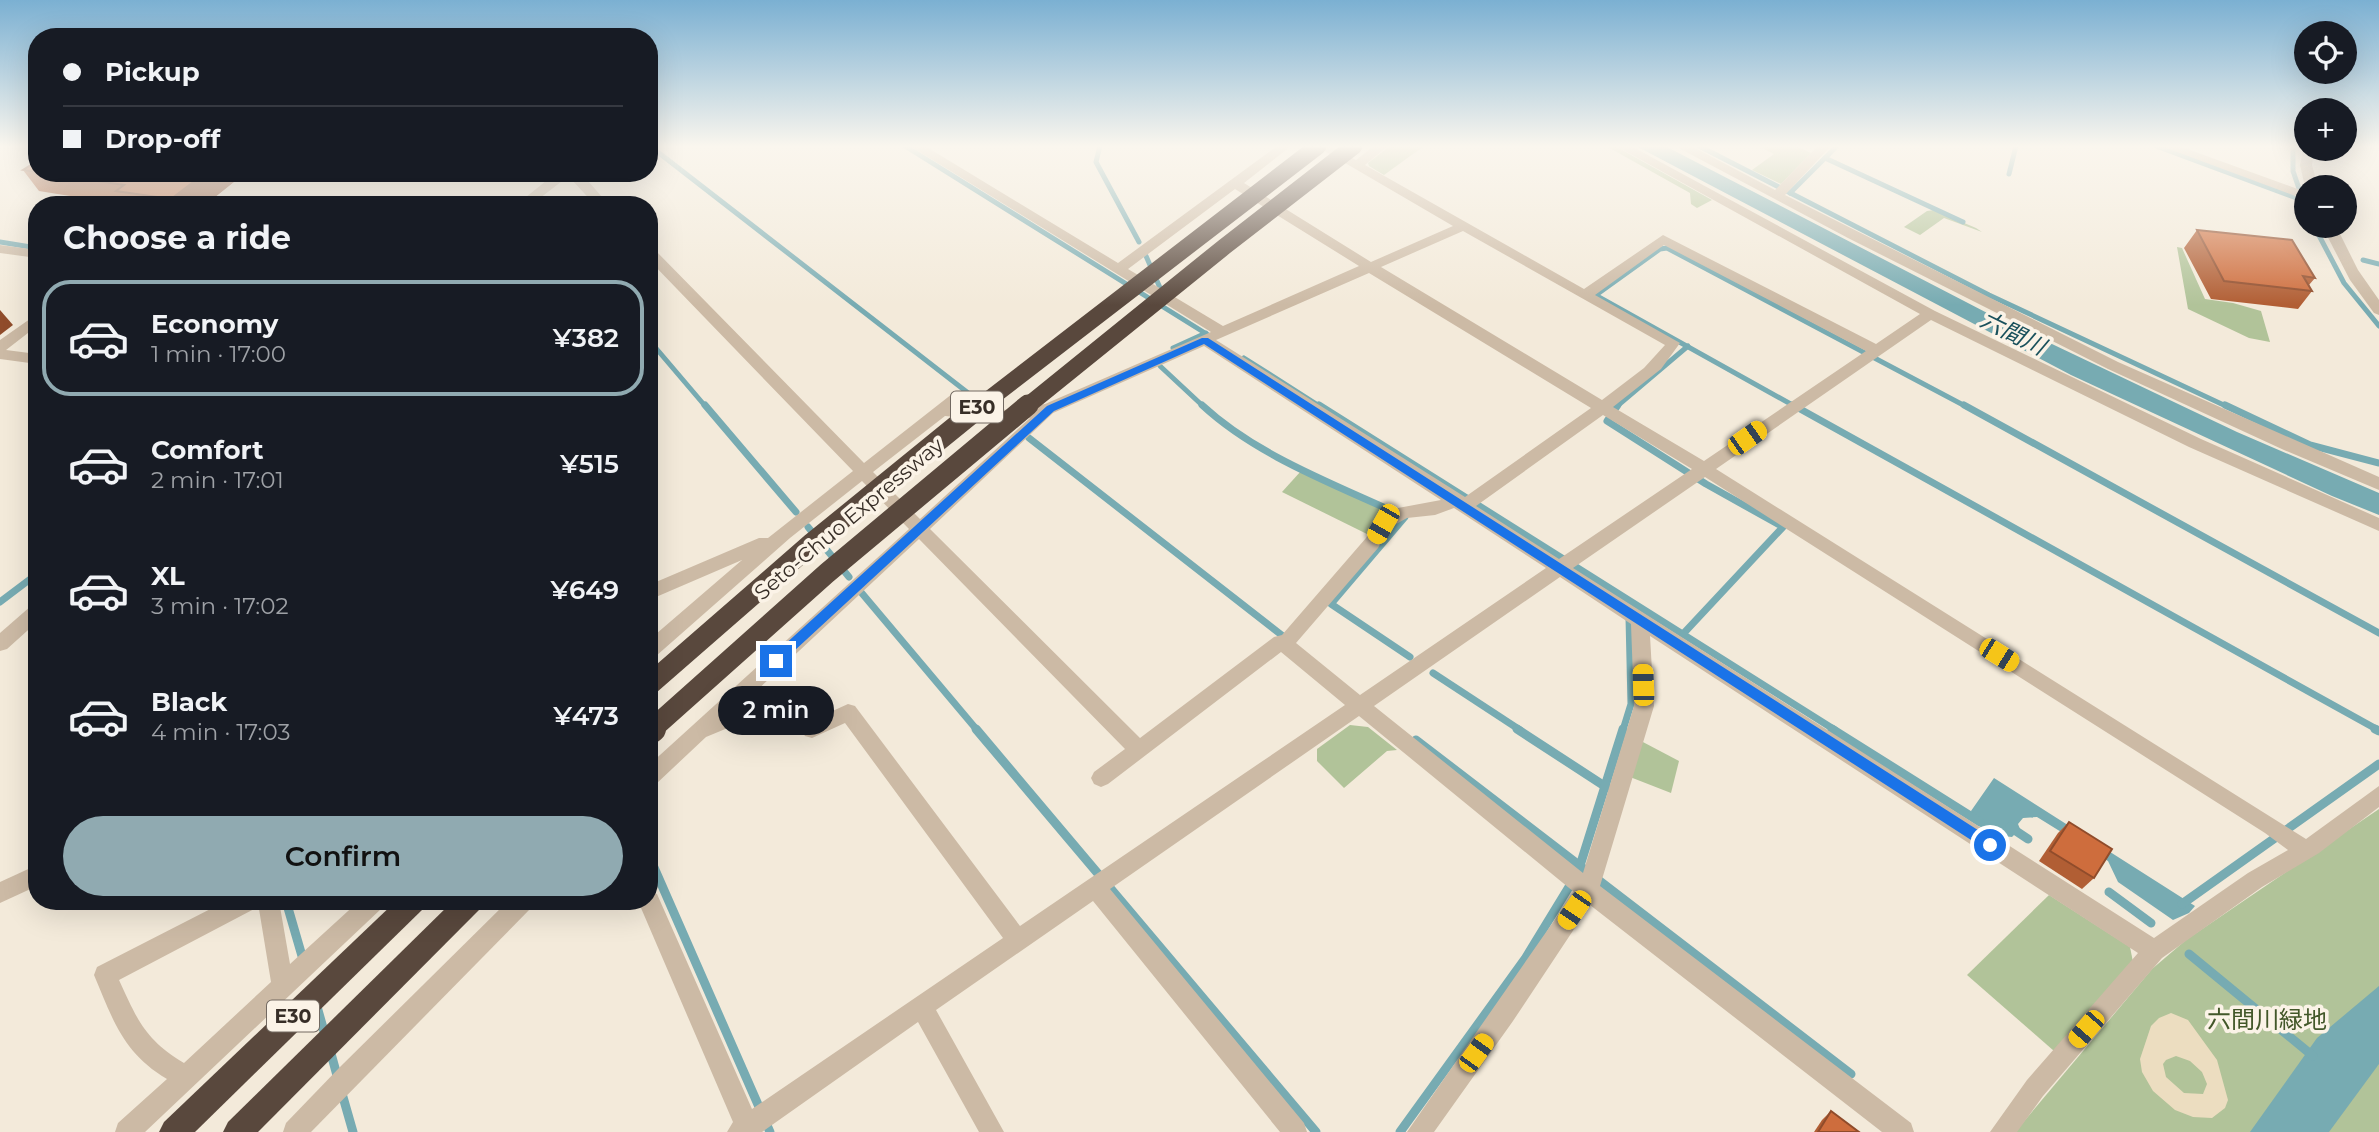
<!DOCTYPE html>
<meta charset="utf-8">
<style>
:root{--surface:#171b24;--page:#242831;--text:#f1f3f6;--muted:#9ea1a6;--line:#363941;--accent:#90aab1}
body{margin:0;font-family:Montserrat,"Noto Sans JP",sans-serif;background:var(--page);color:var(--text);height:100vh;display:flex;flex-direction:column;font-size:26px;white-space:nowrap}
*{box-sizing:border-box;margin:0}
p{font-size:23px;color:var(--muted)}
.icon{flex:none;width:38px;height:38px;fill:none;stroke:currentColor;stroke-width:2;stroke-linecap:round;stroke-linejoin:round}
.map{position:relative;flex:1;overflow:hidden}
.drawer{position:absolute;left:28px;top:196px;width:630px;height:714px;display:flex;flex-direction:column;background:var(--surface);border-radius:28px;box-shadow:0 7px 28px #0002}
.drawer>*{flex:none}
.top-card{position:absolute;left:28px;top:28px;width:630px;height:154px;border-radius:28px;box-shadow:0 7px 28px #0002;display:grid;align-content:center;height:154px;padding:0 35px;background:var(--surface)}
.buttons{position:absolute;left:2294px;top:21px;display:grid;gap:14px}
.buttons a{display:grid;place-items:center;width:63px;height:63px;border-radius:50%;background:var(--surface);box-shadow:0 7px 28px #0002;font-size:35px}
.end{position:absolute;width:32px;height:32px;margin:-16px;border:9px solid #1a73e8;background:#fff;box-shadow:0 0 0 4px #fff}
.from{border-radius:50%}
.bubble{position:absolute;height:49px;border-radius:24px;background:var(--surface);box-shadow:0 7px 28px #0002;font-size:23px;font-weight:600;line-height:49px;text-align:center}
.car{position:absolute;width:21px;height:42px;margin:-21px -10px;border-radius:9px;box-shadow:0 0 5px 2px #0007;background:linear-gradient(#f5c518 24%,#345 0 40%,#f5c518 0 76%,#345 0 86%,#f5c518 0)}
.top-card b{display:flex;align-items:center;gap:24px;height:66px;font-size:26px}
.top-card b+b{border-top:2px solid var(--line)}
.top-card i{width:18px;height:18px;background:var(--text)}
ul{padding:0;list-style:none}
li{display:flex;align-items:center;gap:21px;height:116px;margin:0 14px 10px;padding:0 21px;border:4px solid transparent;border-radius:28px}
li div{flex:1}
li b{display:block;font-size:26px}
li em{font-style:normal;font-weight:600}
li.on{border-color:var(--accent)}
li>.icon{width:63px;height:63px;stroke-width:1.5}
h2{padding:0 35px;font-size:32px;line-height:84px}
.action{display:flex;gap:14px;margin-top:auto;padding:14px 35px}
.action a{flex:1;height:80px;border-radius:42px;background:var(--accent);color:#111;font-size:28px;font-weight:600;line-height:80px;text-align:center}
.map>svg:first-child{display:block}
.green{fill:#b1c399}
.plaza{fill:#ecddc0;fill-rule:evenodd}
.water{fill:#77abb2}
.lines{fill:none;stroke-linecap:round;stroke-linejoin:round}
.stream-far2{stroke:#77abb2;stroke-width:5}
.stream-far1{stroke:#77abb2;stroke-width:7}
.stream{stroke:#77abb2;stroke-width:9}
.minor{fill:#ccbaa5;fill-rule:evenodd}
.tertiary{fill:#ccbaa5;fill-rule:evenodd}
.motorway{fill:#59483d;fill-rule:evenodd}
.motorway-bridge-far2{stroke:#59483d;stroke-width:17}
.motorway-bridge-far1{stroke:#59483d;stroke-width:21}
.motorway-bridge{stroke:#59483d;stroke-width:26}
.wall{fill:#b15e34}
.shaded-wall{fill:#904c2b}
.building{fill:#ce6d3d;stroke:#904c2b;stroke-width:2}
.route{fill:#1a73e8}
.labels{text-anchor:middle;stroke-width:7;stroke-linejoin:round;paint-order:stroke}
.shield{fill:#fbf3e7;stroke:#726961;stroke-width:2}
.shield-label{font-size:19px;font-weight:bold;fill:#372e27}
.street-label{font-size:21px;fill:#372e27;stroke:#fbf3e7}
.water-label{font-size:23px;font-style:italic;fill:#1a515c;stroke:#fbf3e7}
.near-park-label{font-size:24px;fill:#425729;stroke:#fbf3e7}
</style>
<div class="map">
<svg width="2379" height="1132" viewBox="0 0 2379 1132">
<rect width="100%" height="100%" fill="#f3eada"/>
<g class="green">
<polygon points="1390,146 1424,146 1384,175 1369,166 1368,163"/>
<polygon points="1606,146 1615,146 1712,200 1697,208 1691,204 1690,193"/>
<polygon points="1758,146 1796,146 1811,153 1781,184 1752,170 1774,154"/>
<polygon points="1934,210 1976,228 1982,232 1944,218 1920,235 1904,227 1927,211"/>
<polygon points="2177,247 2182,248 2205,299 2233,303 2261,311 2270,342 2249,338 2188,309"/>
<polygon points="1301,471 1391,513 1369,535 1282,492"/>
<polygon points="1350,725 1368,727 1397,750 1387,751 1344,788 1317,761 1317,749"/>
<polygon points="1641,741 1679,761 1671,793 1630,777"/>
<polygon points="2379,809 2379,1132 2015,1132 2152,969 2186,940"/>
<polygon points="2049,895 2130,947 2133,962 2054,1051 1967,975"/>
</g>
<path class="plaza" d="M2171,1013L2188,1020L2217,1060L2228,1100L2225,1108L2212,1118L2193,1117L2175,1110L2153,1091L2142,1072L2140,1059L2151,1026L2159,1018ZM2176,1056L2190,1061L2202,1072L2207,1084L2203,1094L2184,1093L2166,1077L2163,1064L2166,1060Z"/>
<g class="water">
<polygon points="1636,146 1665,146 1993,316 2237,432 2379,493 2379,515 2332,496 2071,375"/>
<polygon points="1994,778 2195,906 2189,913 2173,920 2118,882 2108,861 2037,817 2023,818 2018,824 2020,829 2012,837 1993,835 1973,822 1971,811"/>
<polygon points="2379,986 2379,1064 2329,1132 2250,1132 2317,1038"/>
</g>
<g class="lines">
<g class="stream-far2">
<polyline points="650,146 981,403"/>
<polyline points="905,146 1213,338"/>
<polyline points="1100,146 1096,162 1139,242"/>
<polyline points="1699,146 1989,295 2228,407"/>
<polyline points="2156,146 2302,200"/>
<polyline points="2293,146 2293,171 2306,209"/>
<polyline points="1825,158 1963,222"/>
<polyline points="2009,174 2016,146"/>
<polyline points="1790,193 1837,146"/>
<polyline points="2314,226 2344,283 2379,326"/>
<polyline points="0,242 37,248"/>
<polyline points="1146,256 1161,290"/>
<polyline points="2363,260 2379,264"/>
<polyline points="1588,291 1796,407"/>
<polyline points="1596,295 1660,249 1667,248 1967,407"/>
<polyline points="649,340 706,407"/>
<polyline points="1173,348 1206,333"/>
<polyline points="1244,358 1321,407"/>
<polyline points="1160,366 1204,407"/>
<polyline points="1616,407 1688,346"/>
</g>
<g class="stream-far1">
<polyline points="705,405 796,512"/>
<path d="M1202,405C1258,457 1337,485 1405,517L1331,604L1410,657"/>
<polyline points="1319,405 1835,730"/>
<polyline points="1618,405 1607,421 1706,484 1783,527 1683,634"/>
<polyline points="1793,405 2378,730"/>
<polyline points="1964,405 2379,633"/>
<polyline points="2225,405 2310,445 2379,463"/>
<polyline points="1029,438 1288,640"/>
<polyline points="808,527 849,577"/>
<polyline points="860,591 977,730"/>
<polyline points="0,602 37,574"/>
<polyline points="1433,673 1520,730"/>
<polyline points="1623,730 1631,704 1629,618"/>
</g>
<g class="stream">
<polyline points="976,729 1316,1132"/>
<polyline points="1517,729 1606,787"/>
<polyline points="1832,729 1980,822"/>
<polyline points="2375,729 2379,731"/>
<polyline points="1416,740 1851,1074"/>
<polyline points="2010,827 2028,839"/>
<polyline points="649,856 770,1132"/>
<polyline points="1578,872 1623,729"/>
<polyline points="2109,892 2151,923"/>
<polyline points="286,901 302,956"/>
<polyline points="2182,904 2379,764"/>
<polyline points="2189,954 2313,1056"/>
<polyline points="316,1003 325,1035"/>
<polyline points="330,1050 338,1079"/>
<polyline points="341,1090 353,1132"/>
<polyline points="1400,1132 1525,959 1572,882"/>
</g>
<g class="minor">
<path d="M910,146H925L1118,263L1277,146H1291L1244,183L1371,262L1453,226L1316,146H1331L1356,160L1374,146H1388L1365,165L1584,289L1663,235L1876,344L1920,314L1616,146H1631L1935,311L2201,439L2379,518V531L2189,447L1931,320L1716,469L2306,839L2379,786V807L2319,853L2262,887L2162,958L2043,1096L2017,1132H1990L2027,1080L2138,953L1650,636L1654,706L1600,886L1911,1123L1914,1132H1882L1590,905L1513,1021L1434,1132H1407L1574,892L1359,716L1110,889L1304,1123L1307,1132H1280L1093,901L936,1010L1004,1132H979L918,1022L762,1132H727L733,1122L638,901H649V891L657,894L752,1109L1003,938L845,723L812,738L805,736L783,705L706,737L656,784L649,787V765L909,529L862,481L790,538L656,656L649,658V640L742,560L649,600V585L759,538H768L853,471L649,260V248L654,249L864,463L952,394L957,393L965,398L956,407L1009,410L1045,404L1211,332ZM1235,189L1359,266L1223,326L1128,269ZM1463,231L1665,345L1644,368L1602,400L1381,267ZM1664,245L1866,351L1704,461L1613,407L1661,369L1680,343L1595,295ZM1369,273L1591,408L1465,497L1216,340ZM1204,346L1441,500L1398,508L1377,520L1366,538L1282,635L1274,637L1140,738L930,529L1053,413ZM1603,415L1692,469L1559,559L1476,506ZM945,416L996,421L1030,418L920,519L873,472ZM1705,477L2265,833L2288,850L2248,873L2154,938L1573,568ZM1454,508L1546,568L1360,695L1296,643L1378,548L1389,528L1407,518L1435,515ZM919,539L1125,749L1094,772L1091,778L1094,784L1101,787L1108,784L1281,652L1345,705L1020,926L855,706L848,704L815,719L793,689L786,687L738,708ZM1560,577L1631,624L1634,706L1583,873L1374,706Z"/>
<polygon points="1675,146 1691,146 1775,190 1818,146 1831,146 1785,195 2118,362 2379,477 2379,490 2284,450 2108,369 1848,238"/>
<polygon points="2161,146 2179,146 2306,192 2306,200"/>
<polygon points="2304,146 2314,149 2312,165 2318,187 2305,187 2300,165"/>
<polygon points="556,173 582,174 609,205 595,205 572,180 566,178 531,205 516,205"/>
<polygon points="2322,226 2336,226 2358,270 2379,300 2379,315 2374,313 2350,280"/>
<polygon points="0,245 37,250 37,258 0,253"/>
<polygon points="37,314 37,326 6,350 37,354 37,364 0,359 0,340"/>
<polygon points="37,865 37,886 0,903 0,882"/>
<path d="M226,901H279L290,964L359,901H385L382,908L145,1132H115L118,1123L167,1079C123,1053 113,1020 94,975L97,967ZM258,903L271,982L184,1063C145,1040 137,1019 119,980L256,908Z"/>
<polygon points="508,901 534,901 531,908 311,1132 283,1132 286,1123 340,1067"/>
</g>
<polygon class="tertiary" points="37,604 37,622 7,649 0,651 0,633 31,606"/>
<g class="motorway">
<polygon points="396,901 427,901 423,909 195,1132 159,1132 164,1122"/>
<polygon points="453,901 484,901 480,909 258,1132 223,1132 228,1122"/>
</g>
<g class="motorway-bridge-far2">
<polyline points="979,407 1318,146"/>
<polyline points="1026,407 1224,247 1354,146"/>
</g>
<g class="motorway-bridge-far1">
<polyline points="649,685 811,544 982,405"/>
<polyline points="651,730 827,573 1028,405"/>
</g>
<polyline class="motorway-bridge" points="649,732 653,729"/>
</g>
<g class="wall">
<polygon points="37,161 37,173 274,173 269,177 245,173 205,205 126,205 39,191 23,170"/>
<polygon points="2197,230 2315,278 2309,285 2312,291 2298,309 2211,299 2184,248"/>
<polygon points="2069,822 2094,878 2082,889 2039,861 2058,833"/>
<polygon points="1831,1111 1859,1132 1814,1132 1822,1120"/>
</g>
<g class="shaded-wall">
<polygon points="205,173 245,173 205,205 174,205 171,199"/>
<polygon points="0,310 13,325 0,335"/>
</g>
<g class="building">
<polygon points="37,161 37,172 23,170"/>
<polygon points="42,173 205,173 171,199 116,191 124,185"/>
<polygon points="2197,230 2292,240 2315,278 2303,276 2312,291 2224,281"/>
<polygon points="2069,822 2112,849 2094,878 2050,851"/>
<polygon points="1831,1111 1859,1132 1818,1132"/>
</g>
<linearGradient id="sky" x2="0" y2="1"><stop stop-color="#7bb0d2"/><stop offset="0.48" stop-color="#faf6ee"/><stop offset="1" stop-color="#faf6ee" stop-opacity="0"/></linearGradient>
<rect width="2379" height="305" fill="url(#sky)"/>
<polygon class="route" points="1202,338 1208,338 1995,841 1995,849 1985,849 1204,344 1054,411 780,664 771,664 771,657 1047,406"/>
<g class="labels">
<g class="shield">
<rect x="951" y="391.5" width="52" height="31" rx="5"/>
<rect x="267" y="1000.5" width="52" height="31" rx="5"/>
</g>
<g class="shield-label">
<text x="977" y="414">E30</text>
<text x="293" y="1023">E30</text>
</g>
<g class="street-label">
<text transform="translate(849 519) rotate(-40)" y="7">Seto-Chuo Expressway</text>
</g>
<g class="water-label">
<text transform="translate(2013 333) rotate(26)" y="8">六間川</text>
</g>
<g class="near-park-label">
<text x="2267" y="1028">六間川緑地</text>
</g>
</g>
</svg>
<div class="buttons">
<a><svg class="icon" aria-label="locate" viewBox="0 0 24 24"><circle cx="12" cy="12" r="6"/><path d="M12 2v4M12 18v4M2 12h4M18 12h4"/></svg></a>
<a>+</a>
<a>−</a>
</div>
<i class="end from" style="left:1990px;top:845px"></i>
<i class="end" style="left:776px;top:661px"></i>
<div class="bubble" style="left:718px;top:686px;width:116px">2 min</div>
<i class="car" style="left:1747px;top:438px;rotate:55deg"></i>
<i class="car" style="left:1383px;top:524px;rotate:210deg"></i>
<i class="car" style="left:1999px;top:655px;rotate:122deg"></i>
<i class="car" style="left:1643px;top:685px;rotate:358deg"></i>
<i class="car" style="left:1574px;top:910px;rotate:214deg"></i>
<i class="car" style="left:2086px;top:1029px;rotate:221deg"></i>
<i class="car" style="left:1476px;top:1053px;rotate:36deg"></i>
<div class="top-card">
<b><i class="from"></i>Pickup</b>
<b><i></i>Drop-off</b>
</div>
<section class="drawer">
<h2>Choose a ride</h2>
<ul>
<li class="on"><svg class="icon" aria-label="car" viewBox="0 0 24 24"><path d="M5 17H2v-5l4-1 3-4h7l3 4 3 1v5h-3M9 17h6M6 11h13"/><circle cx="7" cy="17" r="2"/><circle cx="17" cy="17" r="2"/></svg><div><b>Economy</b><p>1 min · 17:00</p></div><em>¥382</em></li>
<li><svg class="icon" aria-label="car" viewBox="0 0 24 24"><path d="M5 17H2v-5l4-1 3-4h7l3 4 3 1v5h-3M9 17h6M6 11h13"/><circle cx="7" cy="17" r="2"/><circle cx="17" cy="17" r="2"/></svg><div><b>Comfort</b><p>2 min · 17:01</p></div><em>¥515</em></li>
<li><svg class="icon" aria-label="car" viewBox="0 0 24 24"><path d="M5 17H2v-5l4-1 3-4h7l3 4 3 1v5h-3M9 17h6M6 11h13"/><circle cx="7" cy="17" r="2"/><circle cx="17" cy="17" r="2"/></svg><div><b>XL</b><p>3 min · 17:02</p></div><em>¥649</em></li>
<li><svg class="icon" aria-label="car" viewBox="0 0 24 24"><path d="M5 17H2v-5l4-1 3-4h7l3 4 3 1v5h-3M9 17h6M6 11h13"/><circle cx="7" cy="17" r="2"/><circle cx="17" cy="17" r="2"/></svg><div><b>Black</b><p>4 min · 17:03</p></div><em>¥473</em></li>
</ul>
<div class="action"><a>Confirm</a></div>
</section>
</div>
